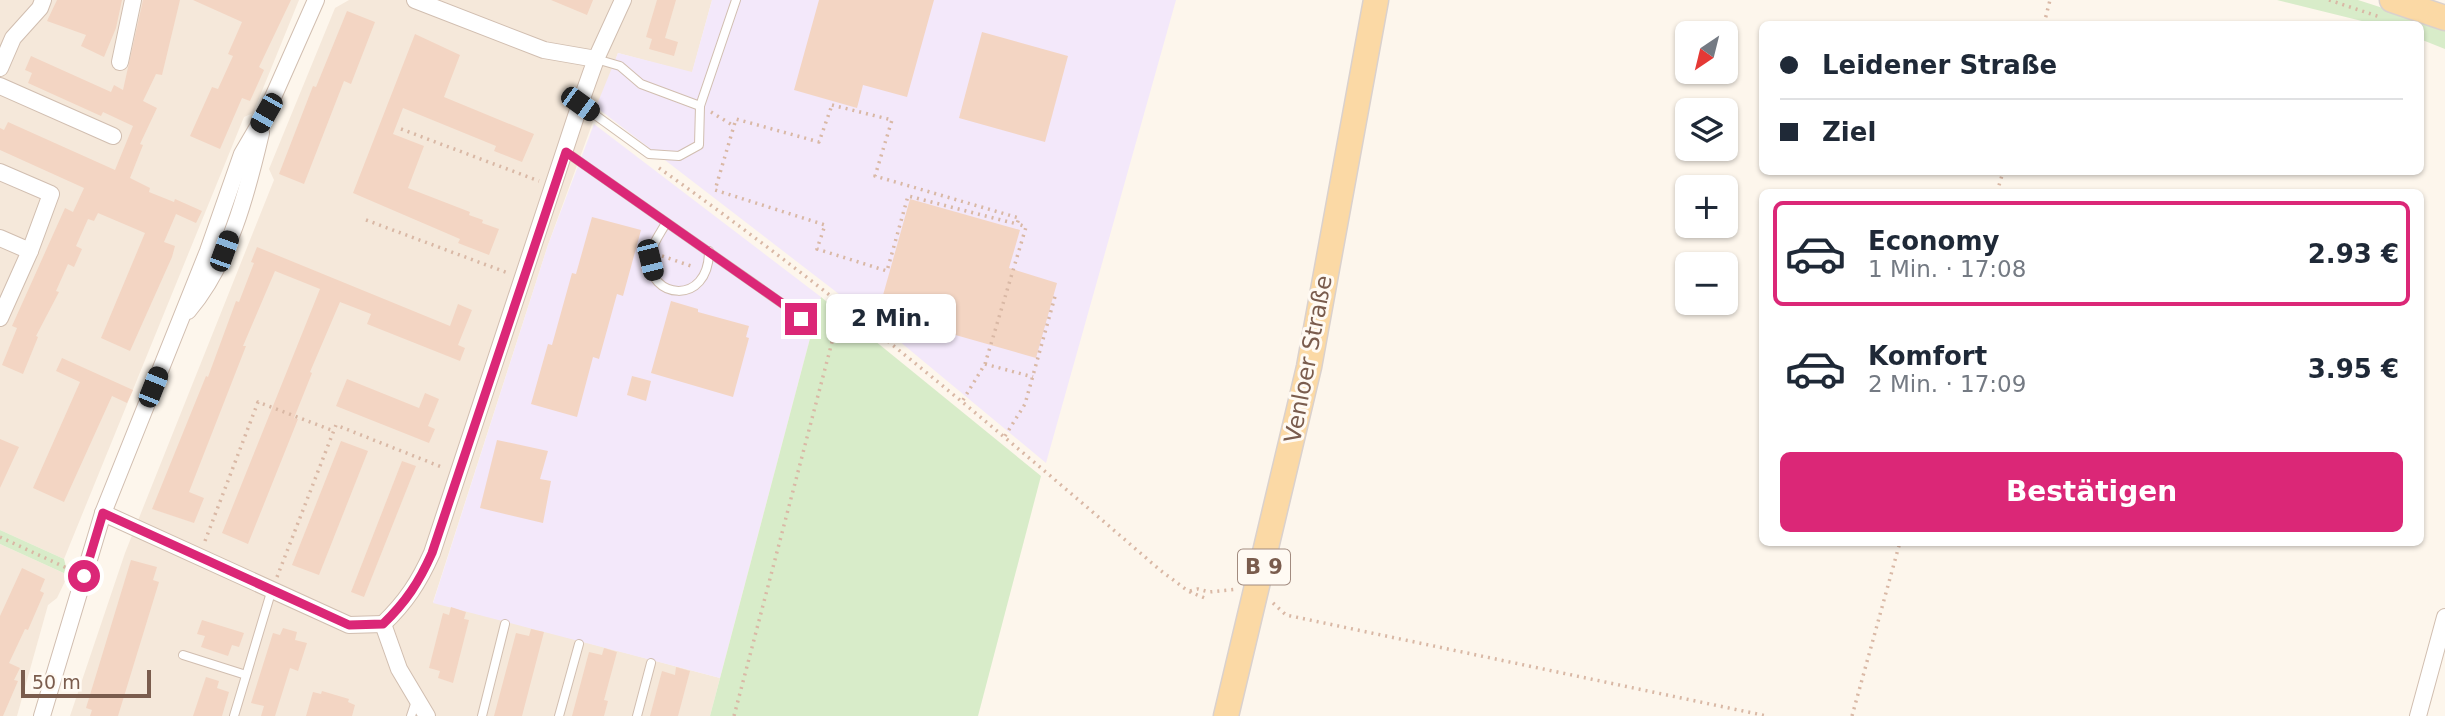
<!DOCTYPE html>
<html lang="de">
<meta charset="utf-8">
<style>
:root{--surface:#fff;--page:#f6f6f7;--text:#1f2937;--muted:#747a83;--line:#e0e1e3;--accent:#db2777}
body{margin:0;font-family:"DejaVu Sans",sans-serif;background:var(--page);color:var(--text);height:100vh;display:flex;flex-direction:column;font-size:26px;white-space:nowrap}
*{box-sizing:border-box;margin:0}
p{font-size:23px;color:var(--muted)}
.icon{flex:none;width:38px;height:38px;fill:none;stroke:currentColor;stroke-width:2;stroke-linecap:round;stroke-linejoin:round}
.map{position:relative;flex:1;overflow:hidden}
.sheet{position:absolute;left:1759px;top:189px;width:665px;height:357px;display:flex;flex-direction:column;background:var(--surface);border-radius:10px;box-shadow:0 2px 5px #0004}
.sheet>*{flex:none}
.top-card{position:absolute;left:1759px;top:21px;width:665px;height:154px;border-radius:10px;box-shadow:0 2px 5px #0004;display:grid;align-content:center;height:154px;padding:0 21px;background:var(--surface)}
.needle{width:46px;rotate:215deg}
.controls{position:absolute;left:1675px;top:21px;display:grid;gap:14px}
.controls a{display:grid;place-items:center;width:63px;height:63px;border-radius:10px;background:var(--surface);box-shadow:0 2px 5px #0004;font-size:35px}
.scale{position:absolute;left:21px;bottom:18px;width:130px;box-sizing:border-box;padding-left:7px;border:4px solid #7a5c4d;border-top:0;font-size:19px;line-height:24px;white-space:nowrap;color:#7a5c4d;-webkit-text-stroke:5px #fffaf3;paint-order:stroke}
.end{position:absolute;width:32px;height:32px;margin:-16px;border:9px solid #db2777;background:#fff;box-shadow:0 0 0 4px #fff}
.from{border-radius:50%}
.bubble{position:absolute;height:49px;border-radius:10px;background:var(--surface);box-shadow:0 2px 5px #0004;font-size:23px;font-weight:700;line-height:49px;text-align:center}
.car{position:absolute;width:21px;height:42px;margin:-21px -10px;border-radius:9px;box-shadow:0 0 5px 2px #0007;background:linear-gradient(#222 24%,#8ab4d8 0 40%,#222 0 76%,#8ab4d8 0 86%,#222 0)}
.top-card b{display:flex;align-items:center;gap:24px;height:66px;font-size:26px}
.top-card b+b{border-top:2px solid var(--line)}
.top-card i{width:18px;height:18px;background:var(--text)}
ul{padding:12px 0 0;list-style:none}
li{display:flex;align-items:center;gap:21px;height:105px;margin:0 14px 10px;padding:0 7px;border:4px solid transparent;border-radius:10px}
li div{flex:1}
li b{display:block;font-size:26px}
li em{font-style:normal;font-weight:700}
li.current{border-color:var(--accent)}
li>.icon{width:63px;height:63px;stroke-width:1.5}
.action{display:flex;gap:14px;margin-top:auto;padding:14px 21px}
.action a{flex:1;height:80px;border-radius:10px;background:var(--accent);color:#fff;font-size:28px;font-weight:700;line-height:80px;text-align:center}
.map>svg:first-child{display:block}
.residential{fill:#f5e8da}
.education{fill:#f3e8fa}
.green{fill:#d8ecc9}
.building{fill:#f3d5c3}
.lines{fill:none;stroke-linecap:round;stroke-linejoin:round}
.service-casing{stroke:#d1beb0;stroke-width:10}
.minor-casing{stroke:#d1beb0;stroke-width:18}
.primary-casing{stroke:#dad1cd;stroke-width:27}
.path{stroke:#d9b8a5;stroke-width:3.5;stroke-dasharray:2 5;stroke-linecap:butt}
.service{stroke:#fff;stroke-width:8}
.minor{stroke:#fff;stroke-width:16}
.primary{stroke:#fbd9a5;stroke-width:24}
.route{stroke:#db2777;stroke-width:9}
.labels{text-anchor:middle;stroke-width:6;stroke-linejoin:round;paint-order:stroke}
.shield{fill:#fffaf3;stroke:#a28b7f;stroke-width:2}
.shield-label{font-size:21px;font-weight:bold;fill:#7a5c4d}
.street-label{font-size:23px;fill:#7a5c4d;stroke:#fffaf3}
</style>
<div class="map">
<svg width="2445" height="716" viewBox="0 0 2445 716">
<rect width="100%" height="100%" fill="#fdf6ec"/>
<g class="residential">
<polygon points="0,0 299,0 253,113 244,117 64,559 0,530"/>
<polygon points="349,0 712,0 692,73 618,53 548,245 433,602 720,678 710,716 70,716 125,553 274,180 269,169 335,8"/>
<polygon points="0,544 68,575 57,598 48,605 17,716 0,716"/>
</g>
<g class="education">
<polygon points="712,0 1176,0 1046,463 887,331 596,107 618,53 692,72"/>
<polygon points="594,124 821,297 720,678 433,603 548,245"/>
</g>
<g class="green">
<polygon points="2277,0 2358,0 2445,28 2445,49 2420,39 2420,24 2374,24"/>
<polygon points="821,297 1041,476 978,716 710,716"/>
<polygon points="0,530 64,559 68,575 0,544"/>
</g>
<g class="building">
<polygon points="57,0 122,0 116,28 104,57 81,46 86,35 47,21"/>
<polygon points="143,0 180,0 162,75 156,74 143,101 157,108 140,144 143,145 130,178 150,188 149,192 174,202 175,199 202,211 196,223 176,214 164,242 175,246 172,257 130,351 101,338 145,233 98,213 94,221 88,219 76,246 82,249 74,267 68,264 56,291 59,292 36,336 38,337 23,374 2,365 17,328 12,326 65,208 73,212 84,188 0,150 0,128 4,130 8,122 115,170 133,126 103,112 101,116 28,83 32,73 25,70 31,56 111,92 114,85 123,90"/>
<polygon points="193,0 291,0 259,67 264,70 250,101 242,98 220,149 190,136 212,87 218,89 233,56 228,54 242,22"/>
<polygon points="551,0 593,0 587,15"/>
<polygon points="657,0 676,0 665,38 678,42 674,56 649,49 652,39 646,37"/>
<polygon points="819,0 934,0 907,97 863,85 857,108 794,90"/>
<polygon points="347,11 375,22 351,84 344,81 304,184 279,174 313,86 316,87"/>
<polygon points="982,32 1068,56 1045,142 959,118"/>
<polygon points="415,34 460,55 444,97 534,134 522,162 494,151 496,146 403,108 393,134 424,146 408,188 470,212 469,215 483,220 482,223 499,229 489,255 458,243 460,239 353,193"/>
<polygon points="910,199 1020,230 1009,268 1057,283 1036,358 878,313"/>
<polygon points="592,217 641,230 623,296 617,294 599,359 593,357 577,417 531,404 548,344 552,345 572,273 576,274"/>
<polygon points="257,247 450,326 458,304 472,310 458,345 465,348 460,361 367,324 371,314 340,302 310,372 312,373 294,418 298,419 248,544 222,533 320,289 275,271 243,346 246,346 189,492 204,498 194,523 152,509 206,376 208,377 236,301 239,302 254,263 251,262"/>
<polygon points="671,301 698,309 698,312 749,326 746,337 749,338 733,397 651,373"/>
<polygon points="62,358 133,390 127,403 112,396 64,502 33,488 80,382 56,371"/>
<polygon points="632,376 651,381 646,401 627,395"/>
<polygon points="347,379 419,408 425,393 439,399 428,426 435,429 429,443 336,406"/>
<polygon points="0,439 19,447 0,488"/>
<polygon points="497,440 548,451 540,479 551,481 543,523 480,508"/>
<polygon points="341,441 368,451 319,575 292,565"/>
<polygon points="402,461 416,466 364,597 351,592"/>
<polygon points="131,560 157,567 153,580 159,582 118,716 90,716 92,710 86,708"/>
<polygon points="22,568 45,579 40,591 44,593 28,630 25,629 9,663 20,668 14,680 18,681 3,716 0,716 0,616"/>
<polygon points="451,607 466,612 464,619 469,620 453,683 438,678 440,671 429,668 443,613 449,615"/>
<polygon points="202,620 244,633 239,647 232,645 228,656 201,647 205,636 197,634"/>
<polygon points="283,628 297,632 295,640 307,643 298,671 290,668 275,716 261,716 264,706 251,703 273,633 280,635"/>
<polygon points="531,629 544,632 522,716 494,716 516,633 529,636"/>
<polygon points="604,648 617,652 604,700 608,701 604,716 572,716 589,652 602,655"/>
<polygon points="676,667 690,671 678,716 650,716 662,671 675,675"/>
<polygon points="206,677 219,681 217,688 229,692 222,716 193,716"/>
<polygon points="322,691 349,699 348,702 355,705 352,716 306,716 313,692 321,694"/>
</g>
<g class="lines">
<g class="service-casing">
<g id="service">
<polyline points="596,59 620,66 641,84 700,106"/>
<polyline points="580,104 649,154 679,156 699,145 700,106 736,0"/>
<polyline points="566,152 793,311 800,316 800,327"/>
<path d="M666,223C660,234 651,245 650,258C647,299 709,307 709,251"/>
<polyline points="183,655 246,675"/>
<polyline points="234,716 272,589"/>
<polyline points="411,716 416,701"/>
<polyline points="482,716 505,624"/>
<polyline points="559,716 579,644"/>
<polyline points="637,716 651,663"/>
</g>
</g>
<g class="minor-casing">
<g id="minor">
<polyline points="415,0 544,50 596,59"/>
<polyline points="120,62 133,0"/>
<polyline points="0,68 13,38 40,8 43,0"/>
<polyline points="0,86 113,136"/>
<polyline points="0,172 51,194 30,251 0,238"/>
<path d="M188,311C229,263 247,193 261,133"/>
<polyline points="0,318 30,251"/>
<polyline points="103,513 349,625 383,624"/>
<path d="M383,624C406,602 419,582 432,553L580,104L596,59L623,0"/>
<polyline points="383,624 399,669 427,716"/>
<polyline points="42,716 103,513 208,251 242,154 266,113 316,0"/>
<polyline points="2418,716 2445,617"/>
</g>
</g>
<g class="primary-casing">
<g id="primary">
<polyline points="2392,0 2445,18"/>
<polyline points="1226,716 1309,367 1376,0"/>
</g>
</g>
<g class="path">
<polyline points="2329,0 2380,17"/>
<polyline points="2044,24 2050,0"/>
<polygon points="832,105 892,120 875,176 1019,218 1017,224 908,196 887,271 817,249 825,225 715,190 736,119 819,142"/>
<polyline points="711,112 734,126"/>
<polyline points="401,129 539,181"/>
<path d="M659,168C835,292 998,430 1160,570L1188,591L1207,599"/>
<polyline points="1997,192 2003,172"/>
<polyline points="366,220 508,273"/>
<polyline points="662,256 694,267"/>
<polyline points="985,364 1033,377"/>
<polyline points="963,400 985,364 1026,227 1018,224"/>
<polyline points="1005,436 1025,404 1056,293"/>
<polyline points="0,537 71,570"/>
<polyline points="205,541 258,402 334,431"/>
<polyline points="277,577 336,425 444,468"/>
<polyline points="1190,591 1198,589 1209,592 1238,589"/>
<polyline points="1273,603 1286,615 1767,716"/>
<polyline points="734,716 842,304"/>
<polyline points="1852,716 1900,542"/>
</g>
<use href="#service" class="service"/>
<use href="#minor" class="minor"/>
<use href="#primary" class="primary"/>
</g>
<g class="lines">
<path class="route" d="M84,576L103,513L349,625L383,624C406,602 419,582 432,553L566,152L793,311L801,319"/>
</g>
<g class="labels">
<rect class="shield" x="1238" y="549.5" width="52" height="35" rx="5"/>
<g class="shield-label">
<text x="1264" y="574">B 9</text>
</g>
<g class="street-label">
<text transform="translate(1308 359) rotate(-79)" y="8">Venloer Straße</text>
</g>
</g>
</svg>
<div class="controls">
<a><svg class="needle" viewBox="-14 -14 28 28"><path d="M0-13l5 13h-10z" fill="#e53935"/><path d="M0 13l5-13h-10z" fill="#747a83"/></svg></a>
<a><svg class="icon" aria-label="layers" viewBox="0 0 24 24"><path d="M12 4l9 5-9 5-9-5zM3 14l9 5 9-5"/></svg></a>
<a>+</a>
<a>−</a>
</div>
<div class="scale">50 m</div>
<i class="end from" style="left:84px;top:576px"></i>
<i class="end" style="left:801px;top:319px"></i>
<div class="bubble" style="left:826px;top:294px;width:130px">2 Min.</div>
<i class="car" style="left:580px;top:104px;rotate:126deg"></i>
<i class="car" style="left:266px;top:113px;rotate:210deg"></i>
<i class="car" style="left:224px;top:251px;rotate:20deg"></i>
<i class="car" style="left:650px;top:260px;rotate:166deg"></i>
<i class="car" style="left:153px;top:387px;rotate:22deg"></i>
<div class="top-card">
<b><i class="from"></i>Leidener Straße</b>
<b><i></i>Ziel</b>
</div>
<section class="sheet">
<ul>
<li class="current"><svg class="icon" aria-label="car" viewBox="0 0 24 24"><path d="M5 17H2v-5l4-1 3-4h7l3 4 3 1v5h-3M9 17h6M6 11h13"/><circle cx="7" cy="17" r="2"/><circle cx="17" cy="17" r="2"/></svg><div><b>Economy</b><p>1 Min. · 17:08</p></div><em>2.93 €</em></li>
<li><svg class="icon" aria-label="car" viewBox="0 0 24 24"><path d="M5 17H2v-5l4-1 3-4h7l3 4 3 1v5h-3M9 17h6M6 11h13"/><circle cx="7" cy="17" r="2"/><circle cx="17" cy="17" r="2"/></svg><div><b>Komfort</b><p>2 Min. · 17:09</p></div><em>3.95 €</em></li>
</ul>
<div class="action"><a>Bestätigen</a></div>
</section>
</div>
